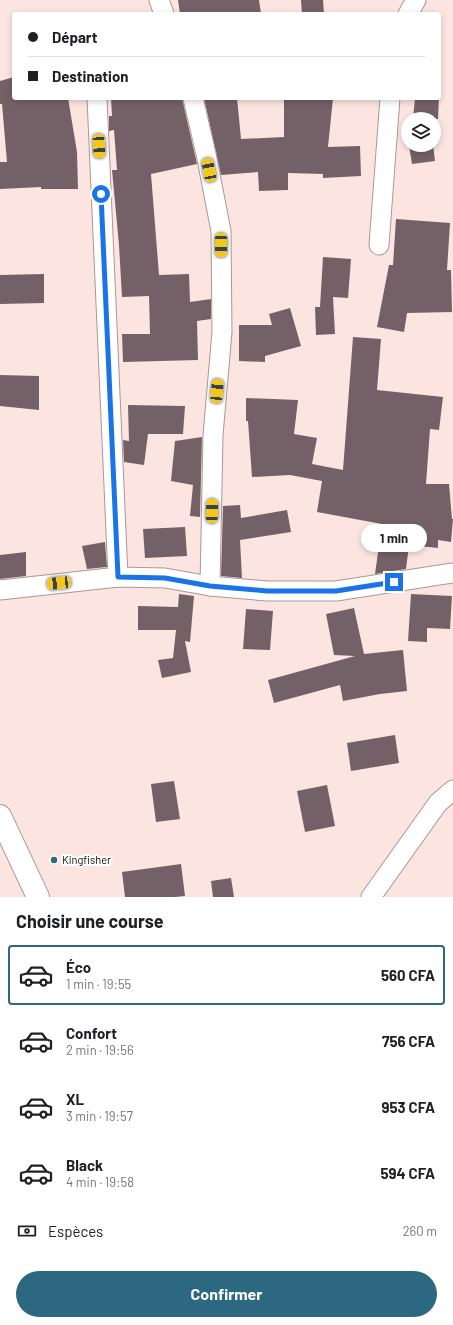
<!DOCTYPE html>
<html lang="fr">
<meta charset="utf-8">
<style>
:root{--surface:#fff;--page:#f6f6f6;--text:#202124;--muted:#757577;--line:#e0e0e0;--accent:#2c6980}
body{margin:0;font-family:Barlow,sans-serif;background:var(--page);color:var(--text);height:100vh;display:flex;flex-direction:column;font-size:15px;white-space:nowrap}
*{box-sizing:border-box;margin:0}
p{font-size:13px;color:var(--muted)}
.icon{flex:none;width:22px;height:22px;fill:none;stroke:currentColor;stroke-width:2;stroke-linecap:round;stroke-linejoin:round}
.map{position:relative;height:897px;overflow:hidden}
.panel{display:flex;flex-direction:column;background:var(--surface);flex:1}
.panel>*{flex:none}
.top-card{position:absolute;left:12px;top:12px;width:429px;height:88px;border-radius:4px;box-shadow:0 2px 6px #0003;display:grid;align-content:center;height:88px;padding:0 16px;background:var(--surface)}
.fabs{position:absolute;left:401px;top:112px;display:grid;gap:8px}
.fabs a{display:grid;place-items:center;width:40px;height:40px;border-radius:50%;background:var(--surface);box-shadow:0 2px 6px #0003;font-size:20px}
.end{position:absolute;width:18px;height:18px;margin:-9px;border:5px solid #1a73e8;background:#fff;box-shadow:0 0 0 2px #fff}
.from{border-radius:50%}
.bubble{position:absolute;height:28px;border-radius:14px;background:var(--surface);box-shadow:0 2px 6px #0003;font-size:13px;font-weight:700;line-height:28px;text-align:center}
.car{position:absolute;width:12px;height:24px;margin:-12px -6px;border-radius:5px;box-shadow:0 0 3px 1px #0007;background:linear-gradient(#f5c518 24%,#345 0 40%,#f5c518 0 76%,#345 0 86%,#f5c518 0)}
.top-card b{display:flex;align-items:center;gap:14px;height:38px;font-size:15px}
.top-card b+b{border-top:1px solid var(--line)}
.top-card i{width:10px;height:10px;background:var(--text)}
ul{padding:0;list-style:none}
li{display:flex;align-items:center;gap:12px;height:60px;margin:0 8px 6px;padding:0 8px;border:2px solid transparent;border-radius:4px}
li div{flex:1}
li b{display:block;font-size:15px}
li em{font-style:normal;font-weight:700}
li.selected{border-color:var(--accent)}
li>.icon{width:36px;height:36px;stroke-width:1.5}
h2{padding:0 16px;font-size:18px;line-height:48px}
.pay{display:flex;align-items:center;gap:10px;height:44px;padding:0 16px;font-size:15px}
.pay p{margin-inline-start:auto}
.action{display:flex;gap:8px;margin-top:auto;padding:8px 16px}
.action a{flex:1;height:46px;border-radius:24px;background:var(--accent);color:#fff;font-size:16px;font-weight:700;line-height:46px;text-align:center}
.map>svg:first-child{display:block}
.building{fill:#746167}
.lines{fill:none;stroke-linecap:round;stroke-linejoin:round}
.street-casing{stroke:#ac9792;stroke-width:21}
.primary-casing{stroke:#ac9792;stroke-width:24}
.street{stroke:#fff;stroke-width:19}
.primary{stroke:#fff;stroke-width:22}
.route{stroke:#1a73e8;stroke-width:5}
.poi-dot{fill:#2c6980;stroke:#fff;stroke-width:1.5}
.labels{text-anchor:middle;stroke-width:4;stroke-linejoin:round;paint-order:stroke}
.poi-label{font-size:11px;fill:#110a09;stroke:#fff;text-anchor:start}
</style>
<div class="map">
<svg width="453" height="897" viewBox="0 0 453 897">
<rect width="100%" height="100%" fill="#fce5e0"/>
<g class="building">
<polygon points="178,0 259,0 261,14 180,14"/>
<polygon points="301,0 323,0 324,14 302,14"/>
<polygon points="14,77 14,98 68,98 77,152 78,189 41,189 41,187 0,189 0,162 7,162 2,104 0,104 0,81"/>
<polygon points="111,98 182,98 197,164 151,174 159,275 189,274 190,302 211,299 211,319 197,321 198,360 123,362 122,334 150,334 149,296 122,297 119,245 112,170 117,170 114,130 109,131 109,116 112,116"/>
<polygon points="204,98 237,98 241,139 284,137 284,98 333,98 328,147 360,146 361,176 323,178 323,174 288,173 288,190 259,191 258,172 221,175"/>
<polygon points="415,98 439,98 438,119 413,119"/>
<polygon points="409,145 433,145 435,161 412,164"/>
<polygon points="396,219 450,223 447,270 451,270 452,312 407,313 404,332 377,327 389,265 393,265"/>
<polygon points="323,257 351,259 348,298 333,297 335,334 316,335 315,307 320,307"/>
<polygon points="44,274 44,303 0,304 0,275"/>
<polygon points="290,308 301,346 265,356 265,362 239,361 239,325 272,325 269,314"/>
<polygon points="353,337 381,339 377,390 443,397 439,430 430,429 426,484 449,484 452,519 453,519 451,542 438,540 438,548 409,545 406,569 375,574 382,524 317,512 322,481 290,475 252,477 248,421 246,421 246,398 298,400 294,434 317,438 312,464 343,470"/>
<polygon points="0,375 39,376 39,410 0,406"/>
<polygon points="128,405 185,406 183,434 148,434 144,465 124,462 123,440 129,441"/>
<polygon points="202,437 200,517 190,516 193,485 171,481 175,441"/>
<polygon points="240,505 241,518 287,510 291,532 240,540 242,578 221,576 223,506"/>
<polygon points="185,527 187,556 145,558 143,529"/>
<polygon points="105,542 107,567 87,569 82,546"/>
<polygon points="26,552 26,576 0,579 0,555"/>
<polygon points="179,594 194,596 190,642 185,641 191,672 162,678 158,660 173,658 176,630 138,630 138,606 178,607"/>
<polygon points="411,594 452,596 450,629 427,628 427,642 408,641"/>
<polygon points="354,608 364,654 403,650 407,691 380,694 343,701 340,685 274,703 268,680 355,656 334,655 326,614"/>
<polygon points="246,609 273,611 270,650 243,649"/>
<polygon points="395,735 399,763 351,771 347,743"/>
<polygon points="174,781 180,819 156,822 151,784"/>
<polygon points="327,785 335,826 305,832 297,791"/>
<polygon points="181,864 185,896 175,897 125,897 122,872"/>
<polygon points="231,878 234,897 213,897 211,881"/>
</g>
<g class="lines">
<g class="street-casing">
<g id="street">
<polyline points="159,0 164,14"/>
<polyline points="408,14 416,0"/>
<polyline points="97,98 118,577"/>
<polyline points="193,98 206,154 221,231 222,332 213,435 210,586"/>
<polyline points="379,245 390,98"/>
<polyline points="0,590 118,577 165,578 210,586 267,591 336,591 453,573"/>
<polyline points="371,897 438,803 453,790"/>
</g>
</g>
<g class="primary-casing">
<polyline id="primary" points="0,816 38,897"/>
</g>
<use href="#street" class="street"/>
<use href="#primary" class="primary"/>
</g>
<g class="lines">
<polyline class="route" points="101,194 118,577 165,578 210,586 267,591 336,591 394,582"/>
</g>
<circle class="poi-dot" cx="54" cy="860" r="4"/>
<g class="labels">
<g class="poi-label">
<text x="62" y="864">Kingfisher</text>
</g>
</g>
</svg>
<div class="fabs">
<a><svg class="icon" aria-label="layers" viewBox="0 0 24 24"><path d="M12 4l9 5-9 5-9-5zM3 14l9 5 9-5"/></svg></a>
</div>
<i class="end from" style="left:101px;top:194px"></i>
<i class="end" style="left:394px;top:582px"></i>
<div class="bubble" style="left:361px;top:524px;width:66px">1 min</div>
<i class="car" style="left:99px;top:146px;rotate:177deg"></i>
<i class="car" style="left:209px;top:170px;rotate:349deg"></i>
<i class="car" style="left:221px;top:245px;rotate:180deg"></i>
<i class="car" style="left:217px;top:391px;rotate:5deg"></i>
<i class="car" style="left:212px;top:511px;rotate:1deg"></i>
<i class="car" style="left:59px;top:583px;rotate:264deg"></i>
<div class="top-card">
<b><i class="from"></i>Départ</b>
<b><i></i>Destination</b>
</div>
</div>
<section class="panel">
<h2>Choisir une course</h2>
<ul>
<li class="selected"><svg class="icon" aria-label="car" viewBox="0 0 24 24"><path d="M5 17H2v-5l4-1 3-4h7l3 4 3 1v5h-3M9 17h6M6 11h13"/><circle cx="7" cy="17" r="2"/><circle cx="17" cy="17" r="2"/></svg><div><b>Éco</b><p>1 min · 19:55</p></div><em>560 CFA</em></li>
<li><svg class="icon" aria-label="car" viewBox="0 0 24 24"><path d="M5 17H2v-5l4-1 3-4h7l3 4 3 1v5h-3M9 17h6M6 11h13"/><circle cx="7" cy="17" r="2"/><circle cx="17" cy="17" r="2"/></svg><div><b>Confort</b><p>2 min · 19:56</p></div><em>756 CFA</em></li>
<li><svg class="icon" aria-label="car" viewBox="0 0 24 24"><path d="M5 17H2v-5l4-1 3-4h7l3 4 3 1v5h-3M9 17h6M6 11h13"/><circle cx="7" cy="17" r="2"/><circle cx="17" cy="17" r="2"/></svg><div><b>XL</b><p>3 min · 19:57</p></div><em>953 CFA</em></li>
<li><svg class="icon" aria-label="car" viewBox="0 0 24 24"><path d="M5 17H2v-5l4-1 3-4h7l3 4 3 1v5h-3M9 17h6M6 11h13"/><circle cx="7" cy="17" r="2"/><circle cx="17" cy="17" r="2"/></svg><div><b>Black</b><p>4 min · 19:58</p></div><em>594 CFA</em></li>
</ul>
<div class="pay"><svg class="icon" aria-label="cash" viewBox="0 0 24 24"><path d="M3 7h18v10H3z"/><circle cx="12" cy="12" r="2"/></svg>Espèces<p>260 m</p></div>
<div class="action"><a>Confirmer</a></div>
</section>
